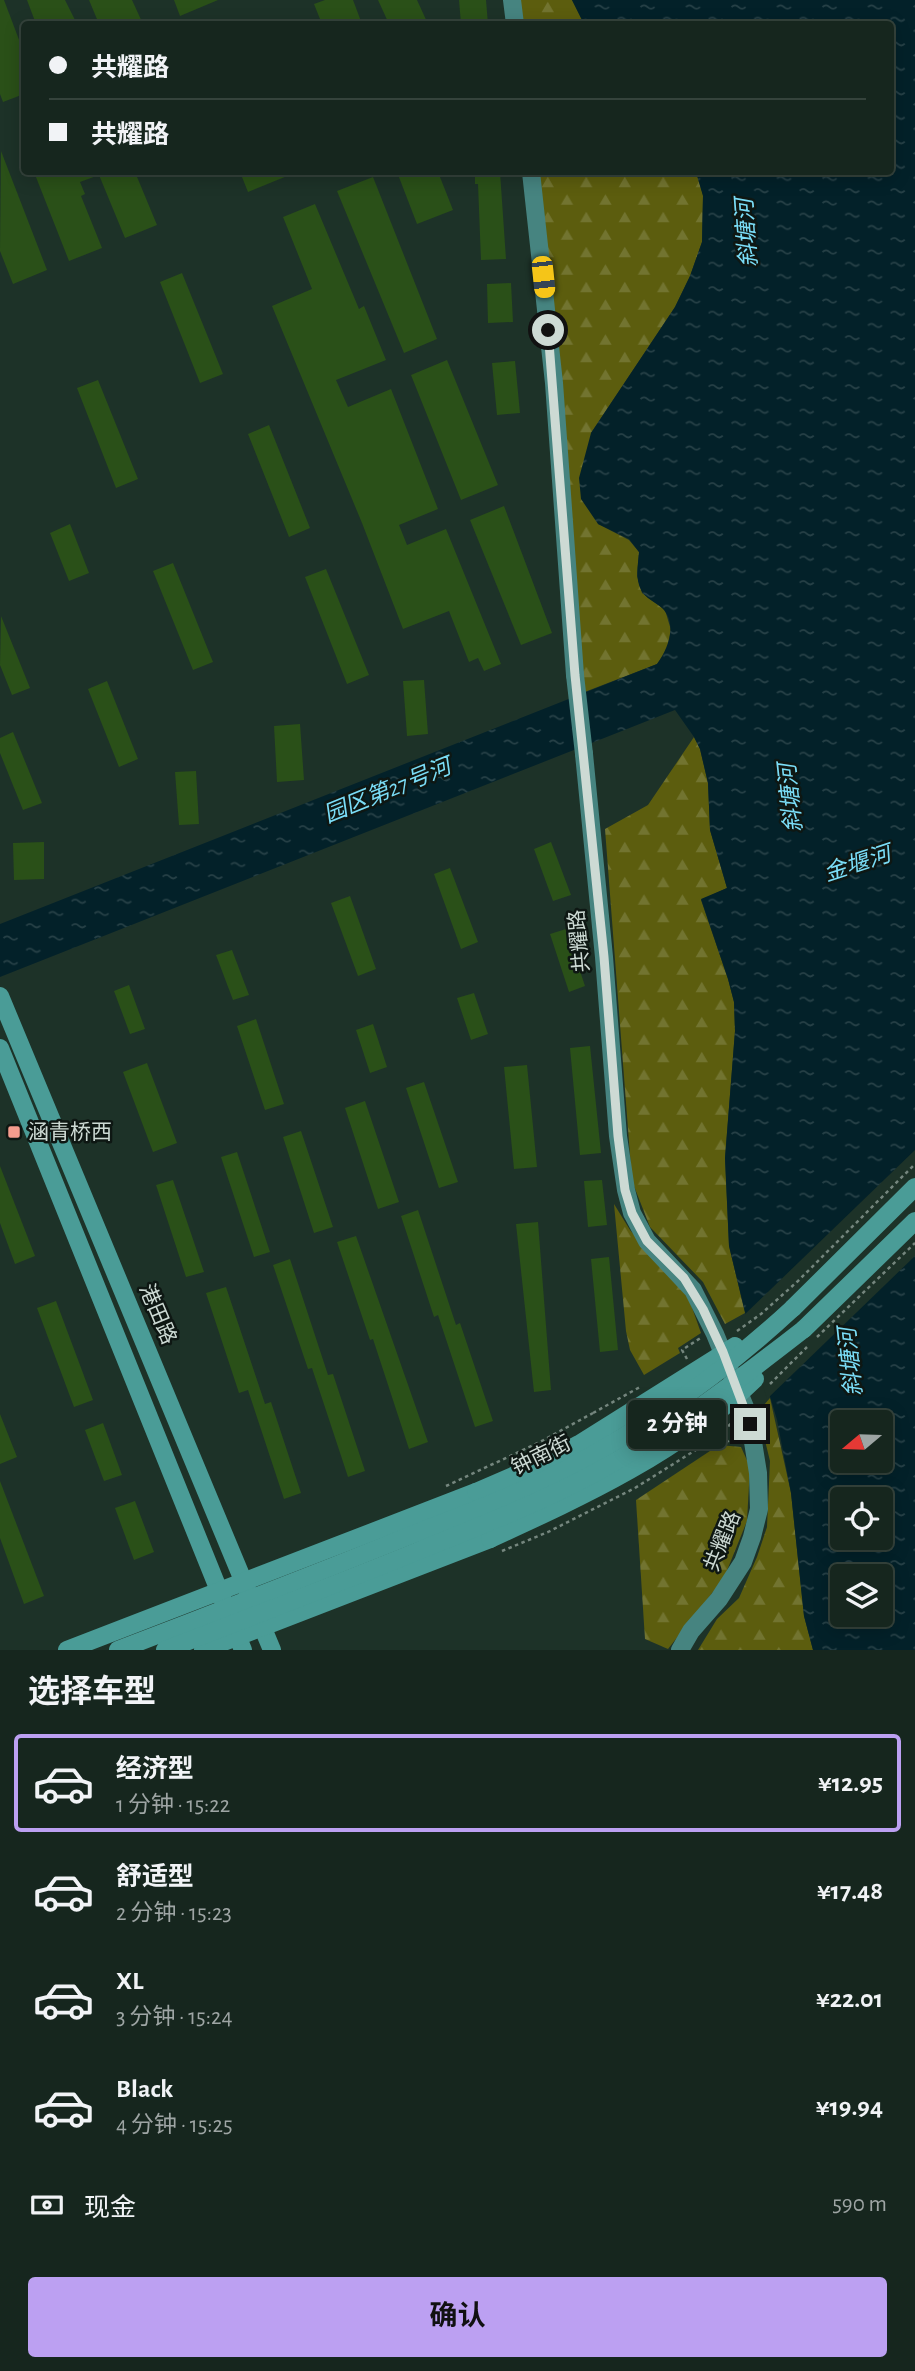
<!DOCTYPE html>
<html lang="zh">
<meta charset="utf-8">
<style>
:root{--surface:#16261e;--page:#1f2e27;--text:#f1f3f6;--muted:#9ea5a4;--line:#35433c;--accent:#bca0f2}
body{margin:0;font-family:"Alegreya Sans","Noto Sans SC",sans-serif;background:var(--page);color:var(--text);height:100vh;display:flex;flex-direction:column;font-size:26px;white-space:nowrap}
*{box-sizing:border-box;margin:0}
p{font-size:23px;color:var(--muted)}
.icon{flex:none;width:38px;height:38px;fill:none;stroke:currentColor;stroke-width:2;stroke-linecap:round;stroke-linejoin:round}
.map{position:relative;height:1650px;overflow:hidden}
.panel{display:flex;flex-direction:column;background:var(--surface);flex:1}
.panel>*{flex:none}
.hud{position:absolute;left:21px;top:21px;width:873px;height:154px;border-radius:7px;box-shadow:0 4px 18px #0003,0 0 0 2px var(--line);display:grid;align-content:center;height:154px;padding:0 28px;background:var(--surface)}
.needle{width:46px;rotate:251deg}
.fabs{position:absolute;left:830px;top:1410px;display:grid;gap:14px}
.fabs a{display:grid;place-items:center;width:63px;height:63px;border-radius:7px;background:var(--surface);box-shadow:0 4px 18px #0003,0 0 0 2px var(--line);font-size:35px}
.end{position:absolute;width:32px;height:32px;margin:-16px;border:9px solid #cddad4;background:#111;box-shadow:0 0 0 4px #111}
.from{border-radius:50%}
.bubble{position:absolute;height:49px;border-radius:7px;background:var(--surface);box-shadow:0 4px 18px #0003,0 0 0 2px var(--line);font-size:23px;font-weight:700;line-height:49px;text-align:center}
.car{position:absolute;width:21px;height:42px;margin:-21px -10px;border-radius:9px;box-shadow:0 0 5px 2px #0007;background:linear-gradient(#f5c518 24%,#345 0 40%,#f5c518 0 76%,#345 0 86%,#f5c518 0)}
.hud b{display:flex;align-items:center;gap:24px;height:66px;font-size:26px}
.hud b+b{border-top:2px solid var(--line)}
.hud i{width:18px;height:18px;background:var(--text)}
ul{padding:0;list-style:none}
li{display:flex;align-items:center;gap:21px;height:98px;margin:0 14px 10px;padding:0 14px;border:4px solid transparent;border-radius:7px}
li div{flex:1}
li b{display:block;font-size:26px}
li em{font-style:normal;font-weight:700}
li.selected{border-color:var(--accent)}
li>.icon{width:63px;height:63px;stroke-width:1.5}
h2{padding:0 28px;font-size:32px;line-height:84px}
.pay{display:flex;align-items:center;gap:18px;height:77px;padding:0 28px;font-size:26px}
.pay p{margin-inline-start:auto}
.cta{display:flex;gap:14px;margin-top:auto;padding:14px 28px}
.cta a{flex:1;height:80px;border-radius:7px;background:var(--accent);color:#111;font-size:28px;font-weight:700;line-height:80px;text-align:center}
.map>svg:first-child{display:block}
.forest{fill:url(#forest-firs)}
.water{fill:url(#water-ripples);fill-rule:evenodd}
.pier{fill:#1d3228}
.building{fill:#2a5018}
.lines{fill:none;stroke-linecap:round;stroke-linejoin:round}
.path{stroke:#75867e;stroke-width:2.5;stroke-dasharray:3.5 3.5;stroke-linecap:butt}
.secondary{stroke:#468480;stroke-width:18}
.primary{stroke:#4a9c97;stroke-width:18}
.path-bridge{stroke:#75867e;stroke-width:2.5;stroke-dasharray:3.5 3.5;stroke-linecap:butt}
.secondary-bridge{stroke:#468480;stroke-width:18}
.primary-bridge{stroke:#4a9c97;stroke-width:18}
.route{stroke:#cddad4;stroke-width:9}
.poi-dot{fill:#f59d8e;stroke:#0e1713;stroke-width:2.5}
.labels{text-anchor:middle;stroke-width:5;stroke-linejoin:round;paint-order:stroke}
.street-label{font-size:21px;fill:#cddad4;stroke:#0e1713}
.poi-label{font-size:21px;fill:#cddad4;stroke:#0e1713;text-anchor:start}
.water-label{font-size:23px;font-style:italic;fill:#7addf7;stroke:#0e1713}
</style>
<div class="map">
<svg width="915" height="1650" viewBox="0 0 915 1650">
<defs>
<pattern id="forest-firs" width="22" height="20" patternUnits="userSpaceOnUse" patternTransform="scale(1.75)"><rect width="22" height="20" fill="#5c5d0e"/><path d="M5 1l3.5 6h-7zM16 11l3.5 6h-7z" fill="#727430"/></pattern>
<pattern id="water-ripples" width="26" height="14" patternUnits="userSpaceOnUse" patternTransform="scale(1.75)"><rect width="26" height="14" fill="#032129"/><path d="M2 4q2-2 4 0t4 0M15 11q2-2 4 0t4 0" fill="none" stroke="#274147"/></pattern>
</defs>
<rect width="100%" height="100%" fill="#1d3228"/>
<g class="forest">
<polygon points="514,0 572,0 584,24 516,24"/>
<polygon points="531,172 696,172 703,195 702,242 690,276 675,307 591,433 598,524 629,540 639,552 637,576 642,593 665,610 671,630 667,650 657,664 582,693"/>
<polygon points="694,737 700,749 708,783 710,830 727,888 701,900 728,979 734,1002 735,1031 725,1158 729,1246 745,1313 725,1324 703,1282 650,1227 632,1181 605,829 648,805"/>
<polygon points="614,1204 630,1230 689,1299 701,1333 678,1348 680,1353 644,1375 630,1350 626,1331"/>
<polygon points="770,1398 791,1493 804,1616 813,1650 698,1650 717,1619 739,1598 757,1557 767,1527 770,1461 758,1412"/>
<polygon points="719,1445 741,1447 750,1467 747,1521 724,1578 668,1649 645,1639 636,1500"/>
</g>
<path class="water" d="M572,0H915V1650H813L804,1616L791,1493L777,1420L746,1316L729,1246L725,1158L735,1031L734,1002L728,979L701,899L727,888L710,830L708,783L700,749L694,737L675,710L0,977V924L657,664C668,649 678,624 662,608C655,602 645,598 641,590C635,578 638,565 639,552L629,539L598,524L581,499L579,478L591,433L675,307L690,276L702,242L703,196L696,172H891V24H584ZM842,1423H880V1461H842ZM842,1500H880V1538H842ZM842,1577H880V1615H842Z"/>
<polygon class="pier" points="915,1150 915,1256 767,1399 742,1317"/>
<g class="building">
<polygon points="0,0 4,0 24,53 24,94 3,102 0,94"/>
<polygon points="27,0 65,0 77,24 36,24"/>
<polygon points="89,0 132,0 143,24 99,24"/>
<polygon points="174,0 218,0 180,16"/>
<polygon points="325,0 353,0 362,24 322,24 314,4"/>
<polygon points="378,0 417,0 428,24 389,24"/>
<polygon points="459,0 486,0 488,24 461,24"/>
<polygon points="1,151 47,270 13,284 0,251"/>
<polygon points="34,172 135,172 157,225 125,238 99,175 80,182 85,194 81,196 102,248 69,261"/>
<polygon points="240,172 297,172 248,192"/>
<polygon points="397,172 438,172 453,210 417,224"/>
<polygon points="475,172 500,172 506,259 481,260 478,184 475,184"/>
<polygon points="373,177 437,339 404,353 337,191"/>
<polygon points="315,204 359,309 364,306 386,360 336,380 348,407 391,389 438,509 399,525 407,545 446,529 501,664 484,671 478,658 469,662 449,611 403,629 362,523 272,306 312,289 283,217"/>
<polygon points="182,273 223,374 200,383 160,282"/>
<polygon points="511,283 513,322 488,323 487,284"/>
<polygon points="447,360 498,485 461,500 411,375"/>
<polygon points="515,361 520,413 497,415 492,363"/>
<polygon points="98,380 138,479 116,488 77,388"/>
<polygon points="269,425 310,528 289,537 248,434"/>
<polygon points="504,506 552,633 521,645 470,520"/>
<polygon points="70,524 89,573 69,581 50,533"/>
<polygon points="173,563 213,662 193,670 153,571"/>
<polygon points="326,569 369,675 347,684 305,577"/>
<polygon points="1,616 30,688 12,695 0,665"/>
<polygon points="424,680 428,734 407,736 403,681"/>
<polygon points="107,681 138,759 119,767 88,689"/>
<polygon points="300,724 304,780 277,782 274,726"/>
<polygon points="13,732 42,803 23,810 0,753 0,738"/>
<polygon points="196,771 199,824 179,825 175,772"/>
<polygon points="44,842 44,879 14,880 13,843"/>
<polygon points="551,842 571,895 553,901 534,849"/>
<polygon points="450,868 478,942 461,949 434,874"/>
<polygon points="350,896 376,969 358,976 331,903"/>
<polygon points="566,929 585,986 569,992 550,934"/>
<polygon points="232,950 249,995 233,1000 216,955"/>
<polygon points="129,985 145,1029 130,1034 114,991"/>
<polygon points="474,993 488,1034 471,1040 457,998"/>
<polygon points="256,1019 284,1104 265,1110 237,1026"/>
<polygon points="373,1024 387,1067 370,1073 356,1030"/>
<polygon points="590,1046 601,1153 580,1155 570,1048"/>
<polygon points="147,1063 177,1143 153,1152 123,1072"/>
<polygon points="527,1065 537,1167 514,1169 504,1067"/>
<polygon points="424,1082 458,1182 439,1188 406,1088"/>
<polygon points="365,1101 399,1202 378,1209 345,1108"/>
<polygon points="301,1131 333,1227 314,1233 283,1137"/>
<polygon points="237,1152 270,1252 254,1257 221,1157"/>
<polygon points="0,1166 35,1256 15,1264 0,1223"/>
<polygon points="173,1180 204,1272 186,1277 156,1185"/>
<polygon points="602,1180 607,1225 588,1227 584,1181"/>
<polygon points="418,1210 456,1325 460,1323 493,1421 475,1427 438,1315 434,1317 401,1216"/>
<polygon points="538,1222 551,1390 534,1392 516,1224"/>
<polygon points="356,1236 428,1442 409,1449 373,1339 370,1340 337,1242"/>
<polygon points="609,1257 618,1350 600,1352 591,1259"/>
<polygon points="290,1259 328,1375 333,1374 365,1471 348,1477 312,1368 308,1369 273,1265"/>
<polygon points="226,1287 265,1404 271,1402 301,1493 284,1499 248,1390 239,1393 206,1293"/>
<polygon points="56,1301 93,1400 74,1407 37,1308"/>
<polygon points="0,1414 17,1457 0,1464"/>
<polygon points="103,1423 122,1475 104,1481 85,1430"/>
<polygon points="0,1481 44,1596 24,1604 0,1538"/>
<polygon points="135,1501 154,1552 134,1560 115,1508"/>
</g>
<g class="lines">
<g class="path">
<polyline points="687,1359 682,1350 702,1337"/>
<polyline points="718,1436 723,1445 737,1434"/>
<polyline points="446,1486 540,1442 593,1413"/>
<polyline points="502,1551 548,1532 635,1488"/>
</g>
<g class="secondary">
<polyline points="512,0 515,24"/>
<polyline points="531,172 554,383 575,675"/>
<polyline points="584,754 604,957 618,1136 626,1190 632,1213 647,1241 693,1290 715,1334 749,1417 758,1473 759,1509 752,1537 743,1562 719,1599 691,1631 680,1650"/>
</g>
<g class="primary">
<polyline points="0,996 272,1650"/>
<polyline points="0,1048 243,1650"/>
<polyline points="793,1308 915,1187"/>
<polyline points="804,1329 915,1221"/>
<polyline points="67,1650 476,1492"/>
<polyline points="203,1650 490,1539"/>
</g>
<g class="path-bridge">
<polyline points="737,1331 761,1314 798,1281 915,1164"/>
<polyline points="817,1337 915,1243"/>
<polyline points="770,1384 807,1347"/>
<polyline points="593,1413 640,1387"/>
<polyline points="635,1488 718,1436 743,1412"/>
</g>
<polyline class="secondary-bridge" points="575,675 584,754"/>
<g class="primary-bridge">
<polyline points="476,1492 545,1462 579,1444 735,1346"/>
<path d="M490,1539C584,1496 680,1452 755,1379"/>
<path d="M118,1650C215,1613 312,1575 409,1536C461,1515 515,1496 565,1470C648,1426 724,1372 793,1308"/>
<path d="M165,1650C251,1617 337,1584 423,1549C480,1526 539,1503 593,1474C669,1433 736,1382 804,1329"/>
</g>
</g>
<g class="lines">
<polyline class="route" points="548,330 575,675 604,957 618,1136 625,1190 632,1213 647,1241 684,1278 703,1309 723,1352 750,1424"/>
</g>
<rect class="poi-dot" x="7" y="1125" width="14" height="14" rx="3.5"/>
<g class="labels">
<g class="street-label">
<text transform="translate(579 941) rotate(-95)" y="7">共耀路</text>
<text transform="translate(158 1314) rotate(67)" y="7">港田路</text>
<text transform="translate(541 1455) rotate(-26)" y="7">钟南街</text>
<text transform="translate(722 1541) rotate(-68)" y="7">共耀路</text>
</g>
<g class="poi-label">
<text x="28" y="1139">涵青桥西</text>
</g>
<g class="water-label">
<text transform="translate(746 233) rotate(-94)" y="8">斜塘河</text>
<text transform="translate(387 790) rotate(-22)" y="8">园区第27号河</text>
<text transform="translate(790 798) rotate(-96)" y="8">斜塘河</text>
<text transform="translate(857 863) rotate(-18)" y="8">金堰河</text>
<text transform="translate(850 1362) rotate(-96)" y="8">斜塘河</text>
</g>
</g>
</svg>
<div class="fabs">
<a><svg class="needle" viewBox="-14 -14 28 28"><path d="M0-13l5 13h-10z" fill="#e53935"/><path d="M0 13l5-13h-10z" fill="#9ea5a4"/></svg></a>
<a><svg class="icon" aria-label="locate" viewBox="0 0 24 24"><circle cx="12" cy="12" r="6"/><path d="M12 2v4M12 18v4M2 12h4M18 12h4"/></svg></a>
<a><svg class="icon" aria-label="layers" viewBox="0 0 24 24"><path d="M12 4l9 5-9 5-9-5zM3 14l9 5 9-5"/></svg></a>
</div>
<i class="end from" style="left:548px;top:330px"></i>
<i class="end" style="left:750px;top:1424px"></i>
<div class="bubble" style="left:628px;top:1400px;width:98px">2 分钟</div>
<i class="car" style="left:543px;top:277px;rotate:174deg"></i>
<div class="hud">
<b><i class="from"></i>共耀路</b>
<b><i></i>共耀路</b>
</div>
</div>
<section class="panel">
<h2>选择车型</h2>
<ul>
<li class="selected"><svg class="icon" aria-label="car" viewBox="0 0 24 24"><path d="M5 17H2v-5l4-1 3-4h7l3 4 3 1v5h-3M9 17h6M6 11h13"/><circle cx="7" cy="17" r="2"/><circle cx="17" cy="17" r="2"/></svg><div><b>经济型</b><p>1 分钟 · 15:22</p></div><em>¥12.95</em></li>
<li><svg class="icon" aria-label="car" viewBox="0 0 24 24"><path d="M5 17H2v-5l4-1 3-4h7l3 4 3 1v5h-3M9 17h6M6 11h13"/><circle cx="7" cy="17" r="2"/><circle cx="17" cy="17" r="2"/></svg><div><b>舒适型</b><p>2 分钟 · 15:23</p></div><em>¥17.48</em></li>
<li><svg class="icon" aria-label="car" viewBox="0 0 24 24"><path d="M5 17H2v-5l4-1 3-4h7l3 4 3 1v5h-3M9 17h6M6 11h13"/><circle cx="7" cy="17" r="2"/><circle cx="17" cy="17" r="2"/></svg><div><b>XL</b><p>3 分钟 · 15:24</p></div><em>¥22.01</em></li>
<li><svg class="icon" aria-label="car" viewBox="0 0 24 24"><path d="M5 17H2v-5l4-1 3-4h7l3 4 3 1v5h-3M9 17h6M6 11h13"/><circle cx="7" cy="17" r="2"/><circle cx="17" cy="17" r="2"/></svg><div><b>Black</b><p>4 分钟 · 15:25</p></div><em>¥19.94</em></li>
</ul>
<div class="pay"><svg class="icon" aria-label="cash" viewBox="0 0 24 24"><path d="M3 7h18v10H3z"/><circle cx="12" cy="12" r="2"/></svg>现金<p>590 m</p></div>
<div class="cta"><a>确认</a></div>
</section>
